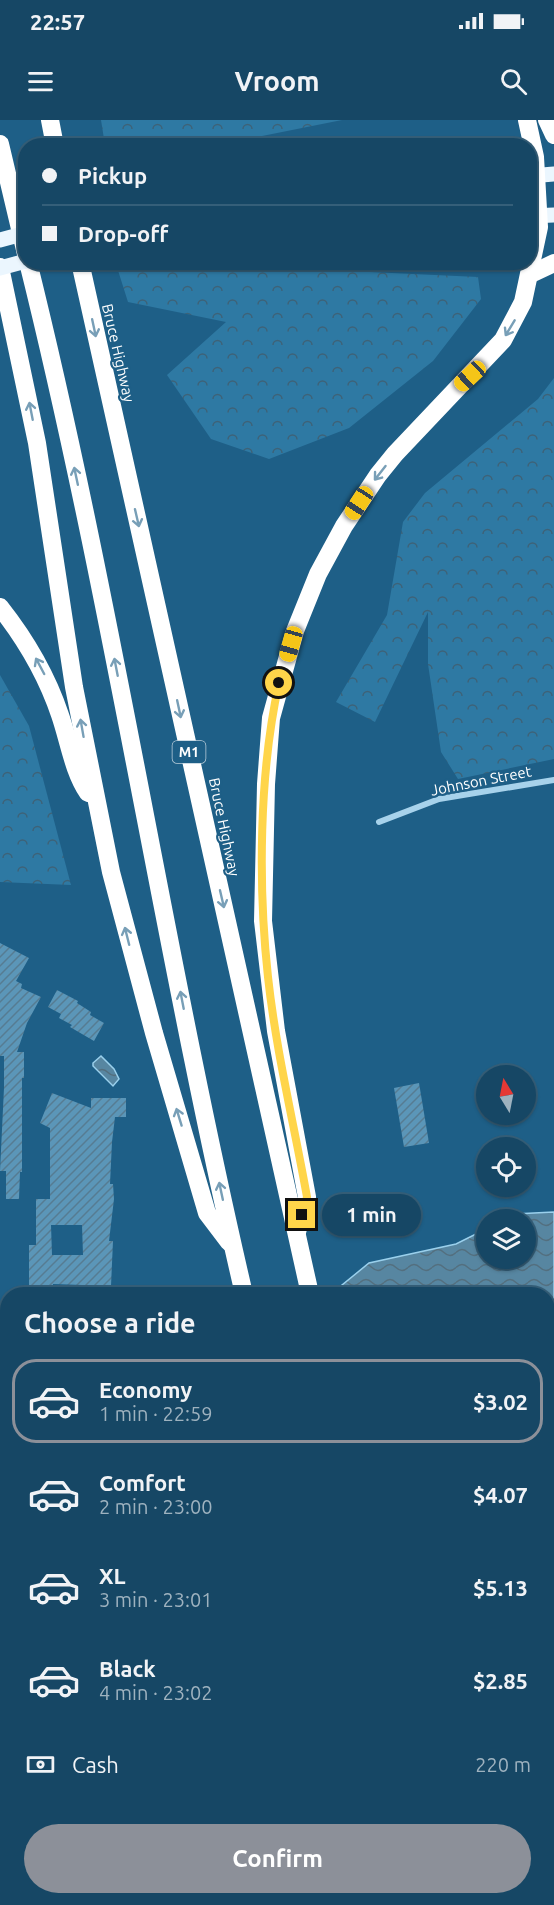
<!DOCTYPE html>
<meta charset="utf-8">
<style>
:root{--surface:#164765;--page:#23516e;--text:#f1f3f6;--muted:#9eb2bf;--line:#355f79;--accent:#8c9099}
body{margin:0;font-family:Ubuntu,sans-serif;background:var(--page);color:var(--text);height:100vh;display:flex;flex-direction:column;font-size:22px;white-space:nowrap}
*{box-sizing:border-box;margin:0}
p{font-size:20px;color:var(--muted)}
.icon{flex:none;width:33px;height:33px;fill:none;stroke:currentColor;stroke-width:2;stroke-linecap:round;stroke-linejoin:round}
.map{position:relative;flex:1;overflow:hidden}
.panel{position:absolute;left:0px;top:1167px;width:555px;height:618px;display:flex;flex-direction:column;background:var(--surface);border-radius:24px 24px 0 0;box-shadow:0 2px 4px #0004,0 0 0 2px var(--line)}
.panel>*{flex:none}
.guide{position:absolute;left:18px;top:18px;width:519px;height:132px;border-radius:24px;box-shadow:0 2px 4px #0004,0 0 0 2px var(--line);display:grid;align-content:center;height:132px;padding:0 24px;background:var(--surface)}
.needle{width:39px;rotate:350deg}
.fabs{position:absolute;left:476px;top:945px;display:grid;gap:12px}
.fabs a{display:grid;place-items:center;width:60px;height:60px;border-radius:50%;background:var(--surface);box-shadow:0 2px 4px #0004,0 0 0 2px var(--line);font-size:30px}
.end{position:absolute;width:27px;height:27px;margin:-14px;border:8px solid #ffd54a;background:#111;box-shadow:0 0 0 3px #111}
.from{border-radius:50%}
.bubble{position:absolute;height:42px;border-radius:21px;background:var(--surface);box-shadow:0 2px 4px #0004,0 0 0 2px var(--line);font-size:20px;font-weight:600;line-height:42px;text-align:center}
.car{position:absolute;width:18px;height:36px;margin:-18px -9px;border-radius:8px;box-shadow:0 0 4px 2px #0007;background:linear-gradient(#f5c518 24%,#345 0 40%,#f5c518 0 76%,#345 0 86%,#f5c518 0)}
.guide b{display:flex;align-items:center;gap:21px;height:57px;font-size:22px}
.guide b+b{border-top:2px solid var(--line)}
.guide i{width:15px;height:15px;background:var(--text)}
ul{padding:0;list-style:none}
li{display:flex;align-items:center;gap:18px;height:84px;margin:0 12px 9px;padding:0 12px;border:3px solid transparent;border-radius:24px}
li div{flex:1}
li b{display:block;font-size:22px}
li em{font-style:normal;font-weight:600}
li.selected{border-color:var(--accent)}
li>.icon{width:54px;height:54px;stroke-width:1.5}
h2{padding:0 24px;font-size:27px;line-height:72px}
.pay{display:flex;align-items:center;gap:15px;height:66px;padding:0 24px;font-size:22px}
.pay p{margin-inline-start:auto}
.primary-button{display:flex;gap:12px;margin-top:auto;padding:12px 24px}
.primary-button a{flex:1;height:69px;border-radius:36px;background:var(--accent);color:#fff;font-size:24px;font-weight:600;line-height:69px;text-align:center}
.status{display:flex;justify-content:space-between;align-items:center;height:42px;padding:0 30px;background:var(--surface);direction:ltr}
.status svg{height:16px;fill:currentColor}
header{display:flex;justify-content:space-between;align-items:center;height:78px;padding:0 24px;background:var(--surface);font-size:27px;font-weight:600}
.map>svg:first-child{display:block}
.forest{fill:url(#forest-crowns)}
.water{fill:url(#water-waves);stroke:#9ad0ec;stroke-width:1.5}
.building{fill:url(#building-hatch);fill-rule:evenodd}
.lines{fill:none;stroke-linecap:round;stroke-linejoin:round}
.street{stroke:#a7d2eb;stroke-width:6}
.primary{stroke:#ebf6fe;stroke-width:15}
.highway{stroke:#fff;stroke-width:18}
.primary-bridge{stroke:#ebf6fe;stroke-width:15}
.oneway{stroke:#789fb7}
.route{stroke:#ffd54a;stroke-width:8}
.labels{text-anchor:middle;stroke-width:4.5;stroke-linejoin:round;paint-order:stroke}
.shield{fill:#1e5f87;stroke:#bccfdb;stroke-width:1.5}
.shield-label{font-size:14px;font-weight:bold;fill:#fff}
.street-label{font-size:15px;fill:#fff;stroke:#1e5f87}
</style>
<div class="status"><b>22:57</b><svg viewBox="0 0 49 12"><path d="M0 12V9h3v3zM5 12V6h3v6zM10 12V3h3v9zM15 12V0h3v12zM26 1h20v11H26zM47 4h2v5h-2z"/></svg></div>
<header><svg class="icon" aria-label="menu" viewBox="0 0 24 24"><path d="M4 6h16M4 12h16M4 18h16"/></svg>Vroom<svg class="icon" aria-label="search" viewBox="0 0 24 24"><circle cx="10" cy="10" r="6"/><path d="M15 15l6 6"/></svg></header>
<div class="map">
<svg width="554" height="1785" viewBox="0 0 554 1785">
<defs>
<pattern id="forest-crowns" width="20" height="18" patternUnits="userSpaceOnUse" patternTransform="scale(1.5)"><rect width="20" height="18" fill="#2e79a3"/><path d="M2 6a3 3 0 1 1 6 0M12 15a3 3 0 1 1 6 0" fill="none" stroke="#3d6278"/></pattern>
<pattern id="water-waves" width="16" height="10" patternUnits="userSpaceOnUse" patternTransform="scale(1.5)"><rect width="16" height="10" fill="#5786a1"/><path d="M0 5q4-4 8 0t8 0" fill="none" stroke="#536f7f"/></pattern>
<pattern id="building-hatch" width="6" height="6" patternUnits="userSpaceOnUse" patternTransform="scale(1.5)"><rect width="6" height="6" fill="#5b96b8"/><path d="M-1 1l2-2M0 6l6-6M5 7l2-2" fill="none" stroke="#567c92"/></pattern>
</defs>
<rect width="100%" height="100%" fill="#1e5f87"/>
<g class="forest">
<polygon points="101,0 342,0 257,17 197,25 105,25"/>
<polygon points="124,143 347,143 348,151 478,157 481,179 433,241 349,308 269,339 211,319 167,255 226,202 128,182 116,144"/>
<polygon points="554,258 554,639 458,659 441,632 428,544 428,492 375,602 336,582 387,495 403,402 425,373 538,279"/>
<polygon points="0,555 29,606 71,765 0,762"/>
</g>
<g class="water">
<polygon points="101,936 114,949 119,959 113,966 93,946 93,943"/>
<polygon points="554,1092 554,1190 548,1192 548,1174 331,1174 369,1143 456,1124 486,1109 486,1138 525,1138 525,1100 504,1099 514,1094"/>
<polygon points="7,1459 8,1678 0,1706 0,1467"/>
</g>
<g class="building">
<polygon points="0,823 29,838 16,861 22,864 21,868 41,877 27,903 17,932 24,932 24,958 22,958 22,1052 20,1052 19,1079 6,1079 6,1051 0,1051 4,968 4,936 0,936"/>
<polygon points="57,870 78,881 77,883 91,892 90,895 104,903 94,921 70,907 72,905 59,898 61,894 48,887"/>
<polygon points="419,963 429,1023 404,1027 394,968"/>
<path d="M52,973L91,988V978H126V997H115L112,1022L110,1064H113L114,1079L109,1121H113L111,1166L53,1164V1166L29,1167V1125H36V1079H50V1008L40,1003ZM51,1105H82L83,1135H52Z"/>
</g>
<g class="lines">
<polyline class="street" points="379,702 439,679 554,660"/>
<g class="primary">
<polyline points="530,56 554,54"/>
<polyline points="530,96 554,95"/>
</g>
<g class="highway">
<polyline points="50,0 55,26"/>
<polyline points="547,0 554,15"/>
<polyline points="0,24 26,134"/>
<path d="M28,142C113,484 164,832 244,1174"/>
<polyline points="80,142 310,1174"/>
<polyline points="0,147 37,323 74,567 111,752 154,913 207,1093 229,1122"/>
<polyline points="531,154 554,143"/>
<path d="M0,487C26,520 47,556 60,595C69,621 73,651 88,673"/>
<polyline points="297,1112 307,1077 276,911 263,801 266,664 271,598 295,511 318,454 344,406 378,355 395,334 503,220 523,182 539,107 535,37 527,0"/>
<polyline points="378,1778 380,1785"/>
<polyline points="445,1778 446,1785"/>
</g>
<g class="primary-bridge">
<polyline points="0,120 26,113"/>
<polyline points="0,148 26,141"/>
</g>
</g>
<defs><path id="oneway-shaft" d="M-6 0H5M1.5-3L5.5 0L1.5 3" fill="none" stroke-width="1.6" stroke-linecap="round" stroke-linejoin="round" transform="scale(1.5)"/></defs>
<g class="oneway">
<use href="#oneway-shaft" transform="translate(94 208) rotate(78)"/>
<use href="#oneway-shaft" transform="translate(510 208) rotate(121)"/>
<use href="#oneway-shaft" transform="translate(31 291) rotate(-101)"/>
<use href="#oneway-shaft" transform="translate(380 353) rotate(128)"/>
<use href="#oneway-shaft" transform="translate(76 356) rotate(-102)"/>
<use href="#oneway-shaft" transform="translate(137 398) rotate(77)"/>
<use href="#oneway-shaft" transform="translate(40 546) rotate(-118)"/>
<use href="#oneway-shaft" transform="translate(116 547) rotate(-101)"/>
<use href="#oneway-shaft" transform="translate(179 589) rotate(78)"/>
<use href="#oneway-shaft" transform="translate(82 608) rotate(-100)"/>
<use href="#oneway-shaft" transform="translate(222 779) rotate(77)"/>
<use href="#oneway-shaft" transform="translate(127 816) rotate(-104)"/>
<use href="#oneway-shaft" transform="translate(182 880) rotate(-101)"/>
<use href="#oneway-shaft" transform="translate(179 997) rotate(-107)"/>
<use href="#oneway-shaft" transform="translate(221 1071) rotate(-102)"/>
</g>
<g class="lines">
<path class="route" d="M279,563C259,653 258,766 268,857C276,931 294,1004 307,1077L302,1095"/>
</g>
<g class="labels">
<rect class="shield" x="172.5" y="621" width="33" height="22" rx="4.5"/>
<g class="shield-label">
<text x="189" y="637">M1</text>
</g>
<g class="street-label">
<text transform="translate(118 233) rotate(77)" y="5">Bruce Highway</text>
<text transform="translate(481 661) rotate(-11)" y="5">Johnson Street</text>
<text transform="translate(224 707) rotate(78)" y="5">Bruce Highway</text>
</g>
</g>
</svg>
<div class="fabs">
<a><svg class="needle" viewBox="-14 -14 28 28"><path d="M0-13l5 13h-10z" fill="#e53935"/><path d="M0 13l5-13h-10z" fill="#9eb2bf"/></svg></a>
<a><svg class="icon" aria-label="locate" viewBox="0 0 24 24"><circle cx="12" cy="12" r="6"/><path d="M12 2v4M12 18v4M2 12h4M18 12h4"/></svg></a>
<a><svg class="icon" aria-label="layers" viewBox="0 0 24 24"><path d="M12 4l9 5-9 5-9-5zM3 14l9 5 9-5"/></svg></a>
</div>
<i class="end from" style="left:279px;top:563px"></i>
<i class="end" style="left:302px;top:1095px"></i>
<div class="bubble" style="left:322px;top:1074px;width:99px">1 min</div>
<i class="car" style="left:470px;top:256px;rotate:227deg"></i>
<i class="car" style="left:359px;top:383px;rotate:213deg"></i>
<i class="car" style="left:291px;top:524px;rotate:196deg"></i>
<div class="guide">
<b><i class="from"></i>Pickup</b>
<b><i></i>Drop-off</b>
</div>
<section class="panel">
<h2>Choose a ride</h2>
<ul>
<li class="selected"><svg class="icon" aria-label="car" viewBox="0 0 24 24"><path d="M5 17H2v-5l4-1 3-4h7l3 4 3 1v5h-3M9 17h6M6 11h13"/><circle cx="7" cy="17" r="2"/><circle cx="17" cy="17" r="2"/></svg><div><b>Economy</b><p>1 min · 22:59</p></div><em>$3.02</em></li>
<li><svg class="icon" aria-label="car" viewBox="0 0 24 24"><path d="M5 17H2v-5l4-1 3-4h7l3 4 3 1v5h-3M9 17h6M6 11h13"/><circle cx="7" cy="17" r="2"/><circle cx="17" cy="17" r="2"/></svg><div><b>Comfort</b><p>2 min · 23:00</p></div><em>$4.07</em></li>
<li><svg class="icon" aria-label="car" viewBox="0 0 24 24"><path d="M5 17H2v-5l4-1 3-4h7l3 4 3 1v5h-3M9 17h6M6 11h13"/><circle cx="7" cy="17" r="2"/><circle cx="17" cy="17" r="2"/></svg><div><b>XL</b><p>3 min · 23:01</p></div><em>$5.13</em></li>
<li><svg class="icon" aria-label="car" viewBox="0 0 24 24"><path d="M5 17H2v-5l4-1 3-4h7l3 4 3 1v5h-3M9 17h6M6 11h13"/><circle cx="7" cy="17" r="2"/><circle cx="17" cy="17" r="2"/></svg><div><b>Black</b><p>4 min · 23:02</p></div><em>$2.85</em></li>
</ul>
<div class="pay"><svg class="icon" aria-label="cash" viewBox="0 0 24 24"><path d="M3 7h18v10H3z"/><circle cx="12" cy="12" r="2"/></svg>Cash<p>220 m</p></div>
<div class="primary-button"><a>Confirm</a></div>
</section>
</div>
